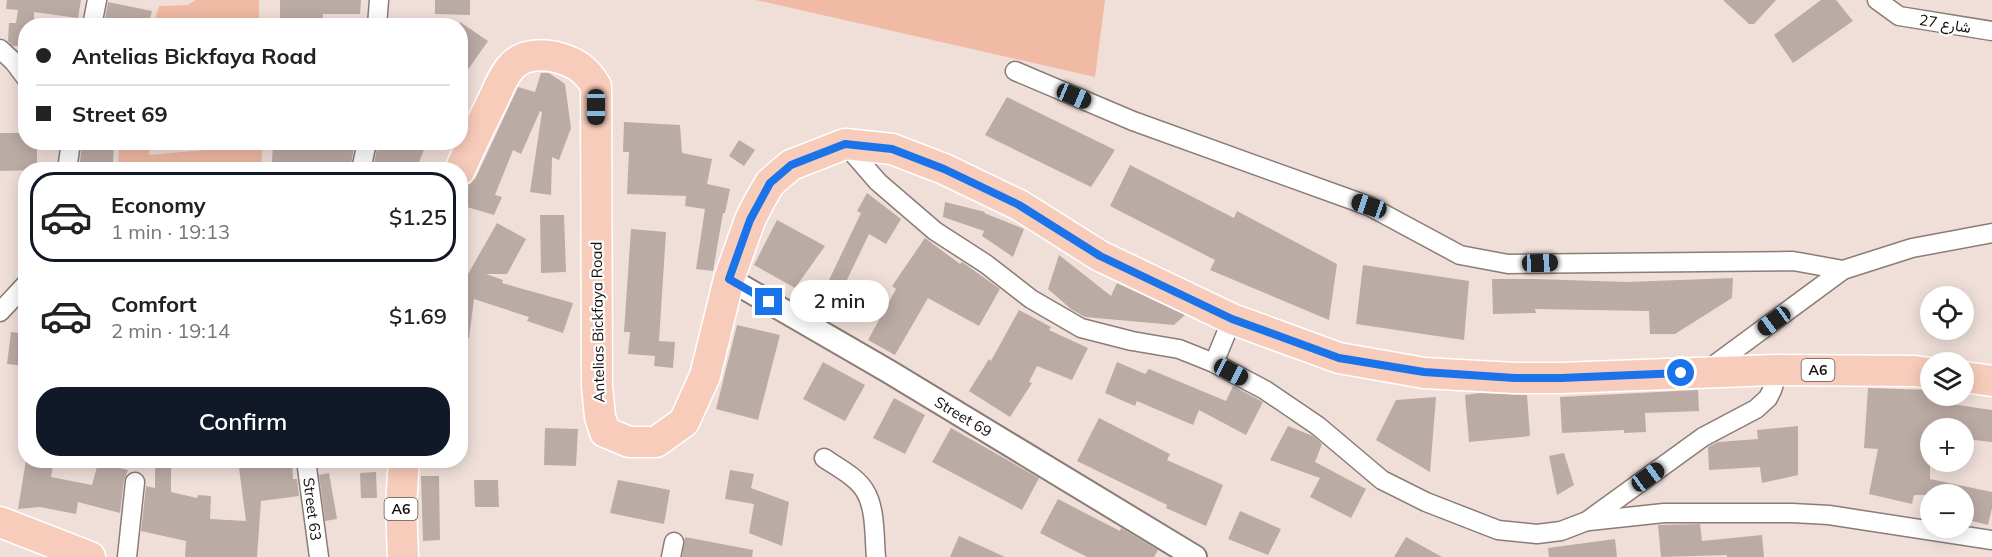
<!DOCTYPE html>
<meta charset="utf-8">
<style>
:root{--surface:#fff;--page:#f2f2f2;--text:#222;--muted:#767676;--line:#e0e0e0;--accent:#111827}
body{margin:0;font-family:Mulish,Vazirmatn,sans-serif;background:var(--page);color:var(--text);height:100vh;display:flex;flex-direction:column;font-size:22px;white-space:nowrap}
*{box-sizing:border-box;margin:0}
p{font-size:20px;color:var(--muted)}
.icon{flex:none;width:33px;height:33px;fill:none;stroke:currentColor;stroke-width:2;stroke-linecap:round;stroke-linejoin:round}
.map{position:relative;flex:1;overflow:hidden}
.side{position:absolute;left:18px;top:162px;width:450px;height:306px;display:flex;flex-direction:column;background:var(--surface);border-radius:24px;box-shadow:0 3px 15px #0003}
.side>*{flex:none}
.hud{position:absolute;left:18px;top:18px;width:450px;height:132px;border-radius:24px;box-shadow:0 3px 15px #0003;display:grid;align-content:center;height:132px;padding:0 18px;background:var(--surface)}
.tools{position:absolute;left:1920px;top:286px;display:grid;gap:12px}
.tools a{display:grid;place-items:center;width:54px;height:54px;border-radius:50%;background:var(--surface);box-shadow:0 3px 15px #0003;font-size:30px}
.end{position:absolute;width:27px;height:27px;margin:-14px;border:8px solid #1a73e8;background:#fff;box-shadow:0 0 0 3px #fff}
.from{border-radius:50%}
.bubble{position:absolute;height:42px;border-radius:21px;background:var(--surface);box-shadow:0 3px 15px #0003;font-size:20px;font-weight:600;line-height:42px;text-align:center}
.car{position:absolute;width:18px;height:36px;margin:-18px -9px;border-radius:8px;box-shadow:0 0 4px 2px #0007;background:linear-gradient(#222 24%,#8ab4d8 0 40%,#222 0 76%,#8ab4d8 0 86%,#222 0)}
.hud b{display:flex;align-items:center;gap:21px;height:57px;font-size:22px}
.hud b+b{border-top:2px solid var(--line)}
.hud i{width:15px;height:15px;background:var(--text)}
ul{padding:10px 0 0;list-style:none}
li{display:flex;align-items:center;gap:18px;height:90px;margin:0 12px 9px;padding:0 6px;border:3px solid transparent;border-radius:24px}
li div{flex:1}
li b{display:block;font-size:22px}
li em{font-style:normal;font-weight:600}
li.on{border-color:var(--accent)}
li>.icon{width:54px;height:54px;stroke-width:1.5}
.primary-button{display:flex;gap:12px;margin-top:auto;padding:12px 18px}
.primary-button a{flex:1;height:69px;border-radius:24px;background:var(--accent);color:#fff;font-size:24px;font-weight:600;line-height:69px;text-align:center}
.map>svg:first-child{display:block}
.green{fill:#f1baa5}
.building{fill:#bbaba5}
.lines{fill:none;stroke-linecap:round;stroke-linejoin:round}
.minor-casing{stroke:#8b7c76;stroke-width:21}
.tertiary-casing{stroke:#8b7c76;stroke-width:26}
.trunk-casing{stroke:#fff;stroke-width:33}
.minor{stroke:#fff;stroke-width:18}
.tertiary{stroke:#fff;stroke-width:22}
.trunk{stroke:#f8ccbb;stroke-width:30}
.route{stroke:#1a73e8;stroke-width:8}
.labels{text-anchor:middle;stroke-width:4.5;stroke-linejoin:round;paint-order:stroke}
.shield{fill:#fff;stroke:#5a5655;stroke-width:1.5}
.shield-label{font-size:14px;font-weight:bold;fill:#130e0c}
.street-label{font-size:15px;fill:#130e0c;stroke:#fff}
</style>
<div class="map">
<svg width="1992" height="557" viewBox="0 0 1992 557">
<rect width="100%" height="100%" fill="#f0dfd9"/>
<g class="green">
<polygon points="196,0 259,0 259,25 153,25 159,6 187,5"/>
<polygon points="756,0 1105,0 1095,77"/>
<polygon points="119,143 149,143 149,155 217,149 220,143 263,143 261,166 227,163 214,169 106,169 118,168"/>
</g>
<g class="building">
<polygon points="7,0 81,0 78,18 34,12 34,26 26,26 26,46 13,46 8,41 9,23 16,23 18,10 6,9"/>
<polygon points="280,0 361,0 360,14 323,14 323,26 280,26"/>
<polygon points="435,0 470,0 470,15 435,14"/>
<polygon points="1723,0 1776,0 1754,24 1749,24"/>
<polygon points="1821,0 1836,0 1853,21 1793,63 1774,35"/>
<polygon points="108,2 152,11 148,26 104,26"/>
<polygon points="460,22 488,41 460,81"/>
<polygon points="541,73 549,73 565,84 571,128 559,160 552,157 551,195 530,192 542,112 540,111 521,154 513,150 495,195 502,197 494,215 460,205 460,187 470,184 476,177 518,87 535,92"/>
<polygon points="1007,97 1115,150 1091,187 985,135"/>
<polygon points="624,122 680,125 682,153 712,159 707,184 730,189 725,213 723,213 713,271 696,269 705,209 685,206 686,196 627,194 629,152 623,152"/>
<polygon points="0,133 26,133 26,142 34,142 37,149 37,170 0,171"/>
<polygon points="739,140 755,150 744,166 729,156"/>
<polygon points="82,142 114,142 113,164 80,162"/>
<polygon points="273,142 355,142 350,170 330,170 330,163 272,163"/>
<polygon points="378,142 427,142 416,170 375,170 373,169"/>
<polygon points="1130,165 1234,218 1237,211 1337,264 1329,320 1210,270 1215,260 1110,206"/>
<polygon points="867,193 901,219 886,244 869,234 844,286 848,288 837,312 818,303 861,213 857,211"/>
<polygon points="945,202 985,212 984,213 1024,229 1013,257 982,236 984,231 943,217"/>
<polygon points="540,215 564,215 566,272 541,273"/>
<polygon points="777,220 825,246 795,288 754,265"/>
<polygon points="497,223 526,239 507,274 486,274 503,280 502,283 573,303 563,333 527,321 529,317 474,299 469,338 460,338 460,275 467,276"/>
<polygon points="631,229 666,232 659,341 675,342 673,368 654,366 655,356 628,354 630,332 624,332"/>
<polygon points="925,238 960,264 962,262 1000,289 979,326 928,298 895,355 868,340 896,289 892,286"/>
<polygon points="1059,255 1111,296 1117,283 1185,315 1174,325 1085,317 1071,309 1048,289"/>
<polygon points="1363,265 1469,281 1464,340 1356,324"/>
<polygon points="1733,278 1732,298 1675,334 1650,334 1649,311 1535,309 1536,313 1493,314 1492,279 1535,279 1627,282"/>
<polygon points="1019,310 1051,327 1049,330 1088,348 1072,380 1037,366 1029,382 1032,383 1010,417 969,391 989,359 991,361"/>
<polygon points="737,325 780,335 758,420 716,409"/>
<polygon points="11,332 26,334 26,366 7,364"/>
<polygon points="823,362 865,385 845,421 803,399"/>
<polygon points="1117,362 1145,374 1149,369 1226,401 1233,386 1263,402 1246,435 1199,410 1193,425 1137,401 1135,406 1105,393"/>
<polygon points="1868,388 1930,390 1930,396 1937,396 1937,402 1992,410 1992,442 1964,439 1964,429 1930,429 1930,479 1992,492 1992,508 1988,525 1964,519 1964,495 1914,495 1912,504 1869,494 1878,449 1864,448"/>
<polygon points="1698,390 1699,411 1645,413 1646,432 1624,433 1624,430 1562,433 1560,397"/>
<polygon points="1480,393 1527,395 1530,436 1469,442 1465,395"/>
<polygon points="1436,397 1430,472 1376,440 1396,400"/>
<polygon points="894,398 925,415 905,454 873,438"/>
<polygon points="1099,418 1170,454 1167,460 1223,485 1206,526 1166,508 1167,505 1077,461"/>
<polygon points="1288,426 1313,436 1322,444 1315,462 1366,489 1351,518 1310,497 1320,478 1270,460"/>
<polygon points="1798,426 1798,475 1762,483 1760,467 1709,470 1708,447 1718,442 1758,439 1757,430"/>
<polygon points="545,428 578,429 576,466 544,465"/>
<polygon points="951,428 1039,478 1022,510 932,462"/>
<polygon points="1564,453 1574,485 1557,495 1549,456"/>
<polygon points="26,460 54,460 51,477 92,485 98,463 128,470 124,481 120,513 78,502 76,514 40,507 18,509"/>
<polygon points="155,460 171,460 171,492 197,498 198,495 211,496 210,519 246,521 238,460 292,460 293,479 297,479 299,496 261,501 257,557 185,557 186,541 141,531 146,486 155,488"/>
<polygon points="730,470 754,474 751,488 789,502 782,546 749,533 754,504 725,499"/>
<polygon points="376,472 377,498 361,498 360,473"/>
<polygon points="329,473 337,519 325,521 319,475"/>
<polygon points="421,476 439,476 440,540 423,541"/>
<polygon points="474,480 498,480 499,507 475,507"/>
<polygon points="618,480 670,490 664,524 610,513"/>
<polygon points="1058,499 1120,531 1121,528 1158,550 1154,557 1087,557 1040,533"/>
<polygon points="1240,511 1281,529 1268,555 1228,539"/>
<polygon points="1700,524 1702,541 1762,535 1764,557 1727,557 1727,555 1661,557 1658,525"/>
<polygon points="959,536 1005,557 950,557"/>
<polygon points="685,537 753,550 752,557 682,557"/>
<polygon points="1406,537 1442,557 1394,557"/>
<polygon points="1615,539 1617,557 1549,557 1548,548"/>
</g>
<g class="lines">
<g class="minor-casing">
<g id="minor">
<polyline points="1877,0 1899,16 1992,31"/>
<polyline points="92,26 97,0"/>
<polyline points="377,26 379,0"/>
<polyline points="0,49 14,62 26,78"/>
<polyline points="1015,71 1133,121 1369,206 1460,255 1508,264 1793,261 1843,270"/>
<polyline points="845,144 878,182 935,231 986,264 1031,299 1081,328 1132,341 1179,349 1214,363 1232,319"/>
<polyline points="67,170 71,142"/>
<polyline points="361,170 367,142"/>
<polyline points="0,312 26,284"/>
<polyline points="1214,363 1265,390 1318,426 1382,480 1426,502 1498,530 1537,534 1561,531 1587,521 1703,437 1756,409 1768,398 1772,390 1775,381 1774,370"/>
<polyline points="1706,371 1843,270 1912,248 1992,233"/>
<path d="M824,458C837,467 857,477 865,491C876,509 874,537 876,557"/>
<polyline points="306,460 319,557"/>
<polyline points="1589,521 1664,513 1792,513 1829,515 1992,540"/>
<polyline points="127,557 135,482"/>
<polyline points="671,557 674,542"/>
</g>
</g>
<g class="tertiary-casing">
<polyline id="tertiary" points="729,279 888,371 1195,557"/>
</g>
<g class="trunk-casing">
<g id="trunk">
<path d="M460,170C470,147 481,124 492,102C498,90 503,75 512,66C523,54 542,54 556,57C575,62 586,69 596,86L597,386L600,417L605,432L629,442H656L684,422L705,376L729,279L750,220L759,202L770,183L791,165L845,144L892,149L944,169L1019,205L1100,256L1232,319L1339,358L1424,373L1515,378H1561L1774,370L1915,371L1930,373"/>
<polyline points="1964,377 1992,381"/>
<polyline points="0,522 90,557"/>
<polyline points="403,557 401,505 404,460"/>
</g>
</g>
<use href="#minor" class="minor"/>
<use href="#tertiary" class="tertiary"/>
<use href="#trunk" class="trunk"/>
</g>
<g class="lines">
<polyline class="route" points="769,302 729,279 750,220 770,183 791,165 845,144 892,149 944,169 1019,205 1100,256 1232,319 1339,358 1424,372 1515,378 1561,378 1681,373"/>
</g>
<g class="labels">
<g class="shield">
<rect x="1801.5" y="359" width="33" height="22" rx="4.5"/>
<rect x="384.5" y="498" width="33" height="22" rx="4.5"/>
</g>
<g class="shield-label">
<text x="1818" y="375">A6</text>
<text x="401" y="514">A6</text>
</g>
<g class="street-label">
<text transform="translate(1945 24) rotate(9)" y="5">شارع 27</text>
<text transform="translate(598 322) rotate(-91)" y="5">Antelias Bickfaya Road</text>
<text transform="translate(963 417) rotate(31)" y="5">Street 69</text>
<text transform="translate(312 509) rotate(83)" y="5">Street 63</text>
</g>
</g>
</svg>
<div class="tools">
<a><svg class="icon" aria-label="locate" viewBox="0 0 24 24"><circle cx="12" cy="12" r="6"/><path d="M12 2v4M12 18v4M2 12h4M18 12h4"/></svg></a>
<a><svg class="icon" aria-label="layers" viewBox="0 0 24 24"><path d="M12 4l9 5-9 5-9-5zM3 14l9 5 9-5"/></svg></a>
<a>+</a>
<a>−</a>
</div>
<i class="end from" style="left:1681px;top:373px"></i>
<i class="end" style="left:769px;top:302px"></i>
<div class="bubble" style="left:790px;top:280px;width:99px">2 min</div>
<i class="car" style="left:1074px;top:96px;rotate:113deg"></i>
<i class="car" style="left:596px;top:107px;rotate:180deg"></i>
<i class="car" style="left:1369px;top:206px;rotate:289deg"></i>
<i class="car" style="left:1540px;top:263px;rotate:88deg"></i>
<i class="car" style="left:1774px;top:321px;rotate:234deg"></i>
<i class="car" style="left:1231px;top:372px;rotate:118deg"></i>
<i class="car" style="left:1648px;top:477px;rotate:54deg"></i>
<div class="hud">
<b><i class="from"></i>Antelias Bickfaya Road</b>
<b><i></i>Street 69</b>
</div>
<section class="side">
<ul>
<li class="on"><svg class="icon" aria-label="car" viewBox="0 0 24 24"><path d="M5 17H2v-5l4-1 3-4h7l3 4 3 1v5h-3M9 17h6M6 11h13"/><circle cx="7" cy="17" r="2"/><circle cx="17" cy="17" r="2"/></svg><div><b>Economy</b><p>1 min · 19:13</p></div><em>$1.25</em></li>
<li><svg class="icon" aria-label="car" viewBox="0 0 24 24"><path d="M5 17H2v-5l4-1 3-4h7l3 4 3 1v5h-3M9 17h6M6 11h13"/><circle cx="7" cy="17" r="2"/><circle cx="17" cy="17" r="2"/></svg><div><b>Comfort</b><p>2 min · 19:14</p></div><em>$1.69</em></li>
</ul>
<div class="primary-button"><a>Confirm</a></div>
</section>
</div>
